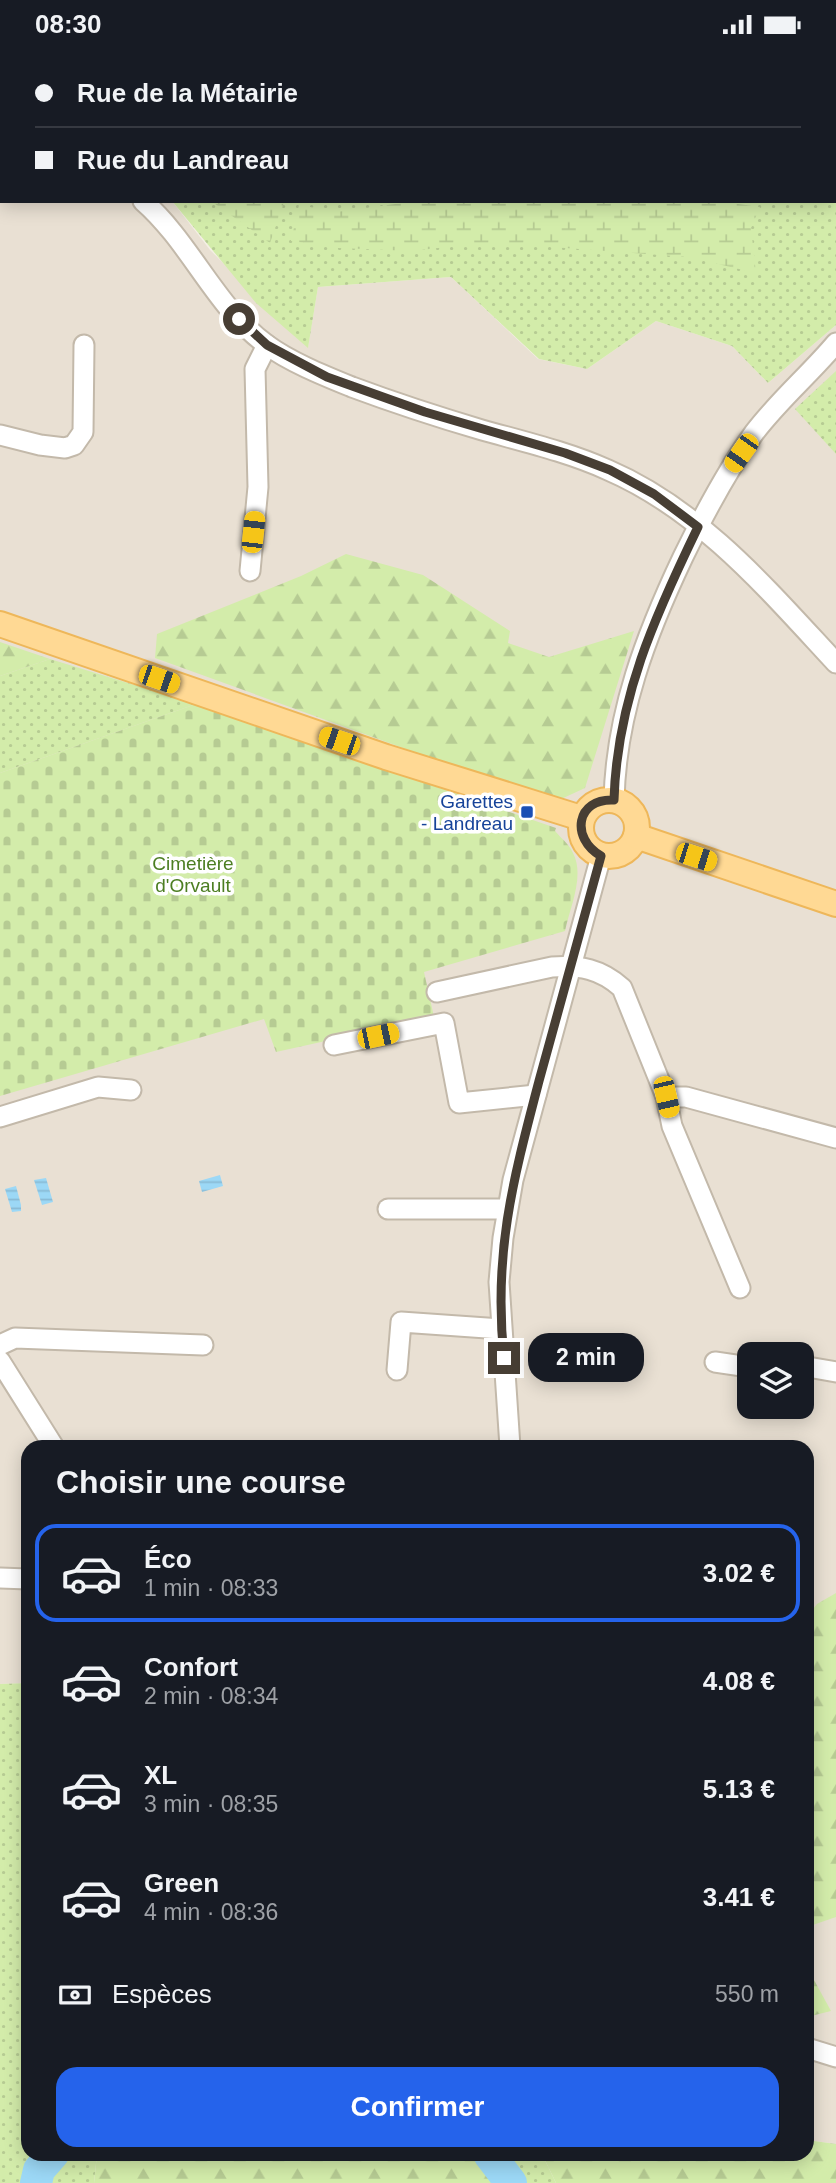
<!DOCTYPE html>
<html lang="fr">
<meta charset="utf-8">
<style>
:root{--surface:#171b24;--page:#20242c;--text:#f1f3f6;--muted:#9ea1a6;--line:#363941;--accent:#2563eb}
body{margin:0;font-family:Helvetica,sans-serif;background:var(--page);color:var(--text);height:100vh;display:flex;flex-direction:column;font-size:26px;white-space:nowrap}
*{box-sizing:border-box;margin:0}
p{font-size:23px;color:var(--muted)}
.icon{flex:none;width:38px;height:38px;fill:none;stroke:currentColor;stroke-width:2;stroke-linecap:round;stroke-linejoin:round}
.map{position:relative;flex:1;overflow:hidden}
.panel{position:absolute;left:21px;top:1391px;width:793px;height:721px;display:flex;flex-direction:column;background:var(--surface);border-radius:21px;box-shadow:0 4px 18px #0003}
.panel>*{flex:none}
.guide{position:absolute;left:0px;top:0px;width:836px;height:154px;box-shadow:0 4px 18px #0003;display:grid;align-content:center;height:154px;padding:0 35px;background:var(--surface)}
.buttons{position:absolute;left:737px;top:1293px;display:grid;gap:14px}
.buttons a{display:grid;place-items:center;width:77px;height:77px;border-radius:14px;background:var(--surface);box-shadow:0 4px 18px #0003;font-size:35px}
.end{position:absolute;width:32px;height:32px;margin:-16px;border:9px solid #473e34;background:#fff;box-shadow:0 0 0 4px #fff}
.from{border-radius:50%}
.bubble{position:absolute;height:49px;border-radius:21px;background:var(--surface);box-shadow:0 4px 18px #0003;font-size:23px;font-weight:600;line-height:49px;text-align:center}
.car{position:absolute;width:21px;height:42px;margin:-21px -10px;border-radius:9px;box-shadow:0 0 5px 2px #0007;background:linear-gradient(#f5c518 24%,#345 0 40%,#f5c518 0 76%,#345 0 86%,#f5c518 0)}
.guide b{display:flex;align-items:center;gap:24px;height:66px;font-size:26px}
.guide b+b{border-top:2px solid var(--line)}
.guide i{width:18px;height:18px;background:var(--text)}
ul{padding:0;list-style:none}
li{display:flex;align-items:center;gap:21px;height:98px;margin:0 14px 10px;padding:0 21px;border:4px solid transparent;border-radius:21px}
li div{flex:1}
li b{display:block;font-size:26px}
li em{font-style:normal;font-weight:600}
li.selected{border-color:var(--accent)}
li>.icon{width:63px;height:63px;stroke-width:1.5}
h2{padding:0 35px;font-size:32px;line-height:84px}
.pay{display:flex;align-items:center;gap:18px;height:77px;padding:0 35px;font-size:26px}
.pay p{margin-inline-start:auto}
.cta{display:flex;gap:14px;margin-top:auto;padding:14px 35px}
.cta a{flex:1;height:80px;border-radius:21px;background:var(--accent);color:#fff;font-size:28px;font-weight:600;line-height:80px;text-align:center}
.status{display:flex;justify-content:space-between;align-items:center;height:49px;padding:0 35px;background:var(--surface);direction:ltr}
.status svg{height:19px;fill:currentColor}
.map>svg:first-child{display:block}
.residential{fill:#e9e0d3;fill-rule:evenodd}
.grass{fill:url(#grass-dots)}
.forest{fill:url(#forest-firs)}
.wetland{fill:url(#wetland-marsh)}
.cemetery{fill:url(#cemetery-stones)}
.water{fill:url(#water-rules)}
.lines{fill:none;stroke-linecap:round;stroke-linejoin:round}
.river{stroke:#9cd8f6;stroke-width:32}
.minor-casing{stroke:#c3b9aa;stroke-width:23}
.major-casing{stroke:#eeb75a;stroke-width:28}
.minor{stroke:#fff;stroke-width:19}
.major{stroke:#ffd994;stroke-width:24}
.route{stroke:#473e34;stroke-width:9}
.transit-dot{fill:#1a4fb4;stroke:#fff;stroke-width:2.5}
.labels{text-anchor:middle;stroke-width:7;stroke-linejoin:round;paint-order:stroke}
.transit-label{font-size:19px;fill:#164399;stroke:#fff;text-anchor:end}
.park-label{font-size:19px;fill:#4c7e22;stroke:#fff}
</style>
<div class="status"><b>08:30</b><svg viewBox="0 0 49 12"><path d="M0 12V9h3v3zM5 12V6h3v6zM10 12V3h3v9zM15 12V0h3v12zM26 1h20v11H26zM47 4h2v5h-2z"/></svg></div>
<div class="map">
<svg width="836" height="2134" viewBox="0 0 836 2134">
<defs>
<pattern id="grass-dots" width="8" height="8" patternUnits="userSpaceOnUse" patternTransform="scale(1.75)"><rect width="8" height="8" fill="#d3ecaa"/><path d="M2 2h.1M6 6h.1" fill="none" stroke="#b6cb93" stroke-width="1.8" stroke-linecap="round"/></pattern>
<pattern id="forest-firs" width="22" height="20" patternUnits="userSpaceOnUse" patternTransform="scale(1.75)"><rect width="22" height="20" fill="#d3ecaa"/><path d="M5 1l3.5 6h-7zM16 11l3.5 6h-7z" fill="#b6cb93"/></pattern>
<pattern id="wetland-marsh" width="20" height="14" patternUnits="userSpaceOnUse" patternTransform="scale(1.75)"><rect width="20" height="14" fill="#d3ecaa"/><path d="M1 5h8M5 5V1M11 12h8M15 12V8" fill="none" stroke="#b6cb93"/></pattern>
<pattern id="cemetery-stones" width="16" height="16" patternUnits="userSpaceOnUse" patternTransform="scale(1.75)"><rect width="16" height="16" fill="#d3ecaa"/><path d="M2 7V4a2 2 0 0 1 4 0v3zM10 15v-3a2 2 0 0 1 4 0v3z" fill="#b6cb93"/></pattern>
<pattern id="water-rules" width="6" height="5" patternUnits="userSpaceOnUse" patternTransform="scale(1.75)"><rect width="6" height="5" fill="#9cd8f6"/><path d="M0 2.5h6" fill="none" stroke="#88bad4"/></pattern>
</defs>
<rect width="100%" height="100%" fill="#f4efe5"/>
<g class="residential">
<path d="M0,0L94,2H2V152H172L210,201L308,298L318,238L451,228L538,310L587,320L656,272L732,297L768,334L836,276V2095L807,2091V2018L815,2008L807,2005V1398H28V1634L0,1635ZM749,1306H802V1358H749Z"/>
<polygon points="168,0 342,0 342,2 169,2"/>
<polygon points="419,0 545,0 542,2"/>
</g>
<g class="grass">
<polygon points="545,0 651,0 652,2 542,2"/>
<polygon points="743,0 836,0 836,276 768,334 732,297 656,272 587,320 539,310 451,228 318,238 308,299 256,254 172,152 835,152 835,2 741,2"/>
<polygon points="836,322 836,405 795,360"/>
<polygon points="50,610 196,655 0,724 0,627"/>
<polygon points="28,1634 28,2105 97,2105 94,2134 0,2134 0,1635"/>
<polygon points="497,2105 542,2105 556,2134 512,2134"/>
</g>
<g class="forest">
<polygon points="346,505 423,526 510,582 508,594 549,608 634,582 585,739 559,751 417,704 155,609 157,585 301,527"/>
<polygon points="0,593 50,610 0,627"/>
<polygon points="836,1544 836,1868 807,1878 807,1568 817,1555"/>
<polygon points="807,1930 814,1931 831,1962 807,1968"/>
<polygon points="807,2091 836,2095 836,2134 556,2134 542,2105 807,2105"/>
<polygon points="97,2105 497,2105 512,2134 94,2134"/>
</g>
<g class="wetland">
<polygon points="211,152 283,152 284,153 270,194"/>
<polygon points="417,152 716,152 760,158 751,179 756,224 688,208 538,197 464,196 412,202 338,199 291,192 299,156 337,163"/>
</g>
<path class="cemetery" d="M196,655L556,779L555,782C561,789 569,795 573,804C585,827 570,858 565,882L424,923L434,968L276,1003L264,970L0,1047V724Z"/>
<g class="water">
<polygon points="220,1126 223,1137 202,1143 199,1132"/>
<polygon points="46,1129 53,1153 42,1156 34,1131"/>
<polygon points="16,1137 21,1156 21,1162 12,1163 5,1140"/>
</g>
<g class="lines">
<g class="river">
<polyline points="489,2105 511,2134"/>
<polyline points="36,2134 39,2121 53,2105"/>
</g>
<g class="minor-casing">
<g id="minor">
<polyline points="0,93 2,96"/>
<path d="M143,152C191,194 215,258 267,296C290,313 325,327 352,338C395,354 438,368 482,381C525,393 568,403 608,421C701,461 769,542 836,614"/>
<polyline points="0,386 40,396 65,399 74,396 83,383 84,296"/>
<polyline points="250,522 258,438 255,320 267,296"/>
<path d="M614,751C616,664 646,586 683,508C704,465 726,423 754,384C779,351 810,325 836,294"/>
<path d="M437,943L552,918C580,916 601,920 622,939L666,1048L672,1077L740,1239"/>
<polyline points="334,996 444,974 459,1054 536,1046"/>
<polyline points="666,1048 686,1048 836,1089"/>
<polyline points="0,1068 98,1038 131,1041"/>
<polyline points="388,1160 507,1160"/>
<polyline points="0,1296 15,1289 203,1296"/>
<polyline points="0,1312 54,1398"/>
<polyline points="715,1313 749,1318"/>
<polyline points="802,1317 836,1323"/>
<polyline points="397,1321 401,1273 501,1280"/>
<polyline points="510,1398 499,1233 503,1189 513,1131 601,807"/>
<polyline points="0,1529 28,1530"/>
<polyline points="807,1999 836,2008"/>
</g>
</g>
<g class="major-casing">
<g id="major">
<polyline points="0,575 386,708 581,769"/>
<circle cx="609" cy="779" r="28"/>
<polyline points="636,787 836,855"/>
</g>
</g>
<use href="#minor" class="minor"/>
<use href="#major" class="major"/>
</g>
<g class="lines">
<path class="route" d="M239,270L267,296L327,328L425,363L565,404L610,421L654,445L698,478C655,567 617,650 614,751C576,749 570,789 601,807C580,882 559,957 539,1032C513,1131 493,1205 504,1309"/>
</g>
<rect class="transit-dot" x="520" y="756" width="14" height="14" rx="3.5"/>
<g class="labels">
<g class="transit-label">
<text x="513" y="759">Garettes<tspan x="513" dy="22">- Landreau</tspan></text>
</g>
<g class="park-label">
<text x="193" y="821">Cimetière<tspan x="193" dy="22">d'Orvault</tspan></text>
</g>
</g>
</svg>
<div class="buttons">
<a><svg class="icon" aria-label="layers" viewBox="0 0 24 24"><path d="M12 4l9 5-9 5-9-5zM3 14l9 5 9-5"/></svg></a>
</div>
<i class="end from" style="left:239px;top:270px"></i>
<i class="end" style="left:504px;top:1309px"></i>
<div class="bubble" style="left:528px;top:1284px;width:116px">2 min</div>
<i class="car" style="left:741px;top:404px;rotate:215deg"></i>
<i class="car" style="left:253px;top:483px;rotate:6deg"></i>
<i class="car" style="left:159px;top:630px;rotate:109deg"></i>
<i class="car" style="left:339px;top:692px;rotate:289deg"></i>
<i class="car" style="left:696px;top:808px;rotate:108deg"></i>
<i class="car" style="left:378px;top:987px;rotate:78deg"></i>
<i class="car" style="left:666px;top:1048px;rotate:167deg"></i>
<div class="guide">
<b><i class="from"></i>Rue de la Métairie</b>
<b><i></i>Rue du Landreau</b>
</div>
<section class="panel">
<h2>Choisir une course</h2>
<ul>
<li class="selected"><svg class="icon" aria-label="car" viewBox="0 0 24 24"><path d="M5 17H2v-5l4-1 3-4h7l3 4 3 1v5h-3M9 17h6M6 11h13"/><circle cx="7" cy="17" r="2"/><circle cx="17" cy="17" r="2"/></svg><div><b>Éco</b><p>1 min · 08:33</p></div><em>3.02 €</em></li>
<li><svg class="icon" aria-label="car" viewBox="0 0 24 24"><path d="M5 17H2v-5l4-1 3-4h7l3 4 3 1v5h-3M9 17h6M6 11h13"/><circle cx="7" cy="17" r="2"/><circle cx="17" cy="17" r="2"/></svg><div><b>Confort</b><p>2 min · 08:34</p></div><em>4.08 €</em></li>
<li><svg class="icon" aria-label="car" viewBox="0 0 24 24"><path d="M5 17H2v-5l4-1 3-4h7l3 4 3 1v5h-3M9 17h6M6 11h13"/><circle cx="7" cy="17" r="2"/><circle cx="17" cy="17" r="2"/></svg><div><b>XL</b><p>3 min · 08:35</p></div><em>5.13 €</em></li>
<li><svg class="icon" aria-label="car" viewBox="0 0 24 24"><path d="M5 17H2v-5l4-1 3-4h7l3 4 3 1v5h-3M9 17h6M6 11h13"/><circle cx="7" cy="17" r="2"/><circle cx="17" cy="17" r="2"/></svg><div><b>Green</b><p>4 min · 08:36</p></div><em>3.41 €</em></li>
</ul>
<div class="pay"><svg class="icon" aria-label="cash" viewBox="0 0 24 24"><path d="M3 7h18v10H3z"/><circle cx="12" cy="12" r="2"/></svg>Espèces<p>550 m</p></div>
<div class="cta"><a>Confirmer</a></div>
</section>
</div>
